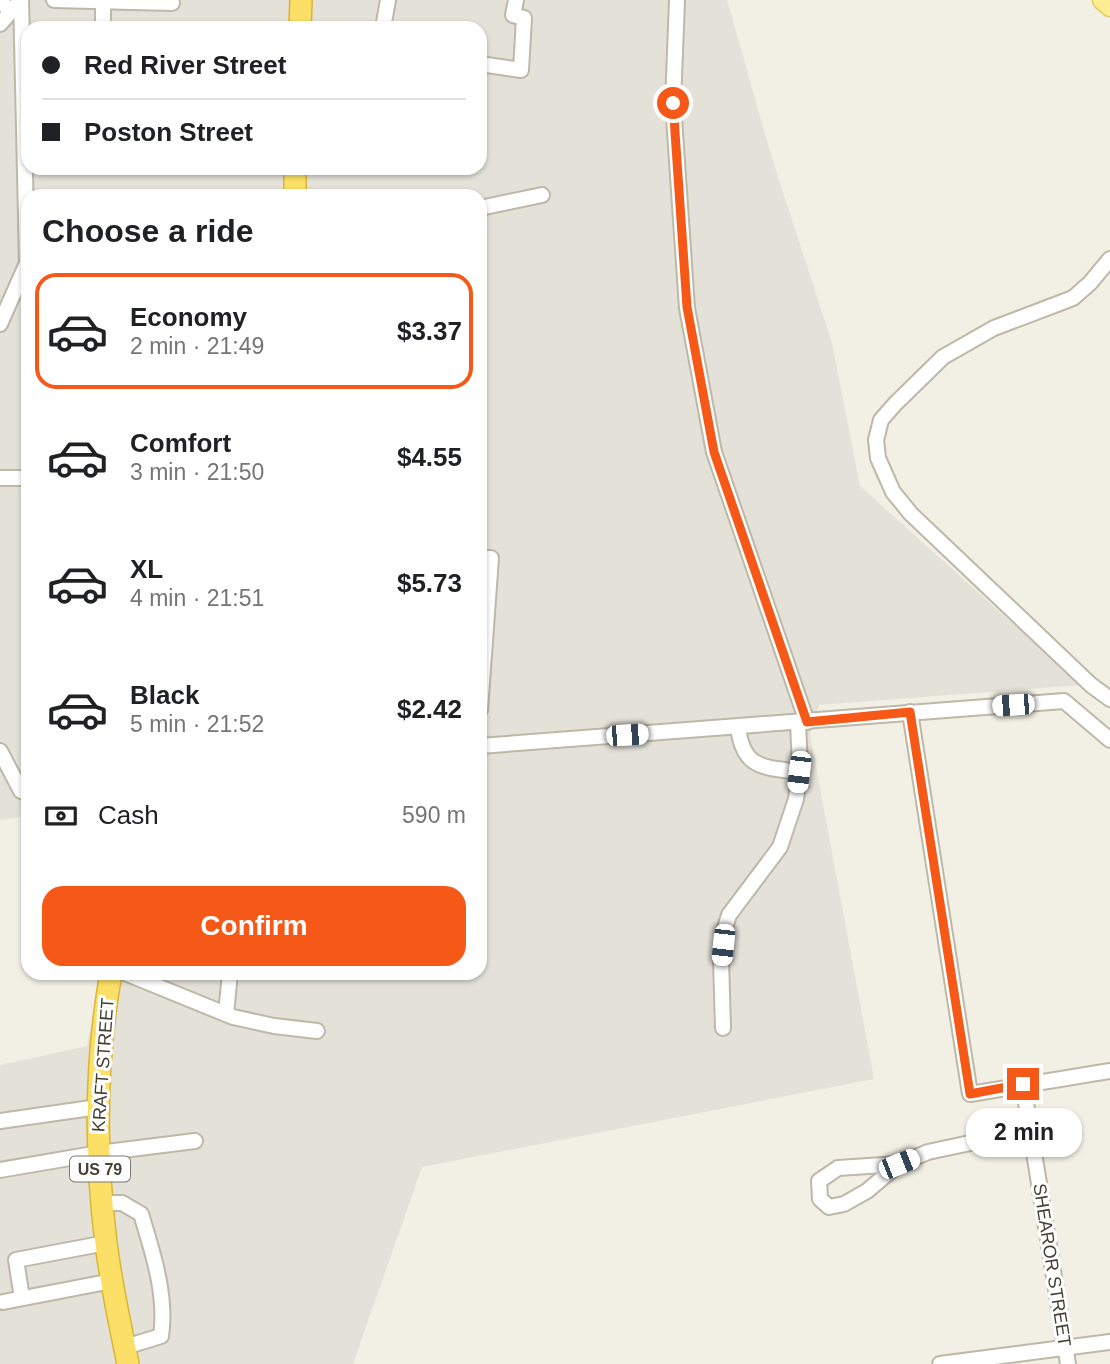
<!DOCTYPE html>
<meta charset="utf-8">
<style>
:root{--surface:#fff;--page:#f6f6f6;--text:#202124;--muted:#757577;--line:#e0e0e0;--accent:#f65917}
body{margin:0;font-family:Helvetica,sans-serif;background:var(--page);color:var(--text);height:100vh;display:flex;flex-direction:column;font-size:26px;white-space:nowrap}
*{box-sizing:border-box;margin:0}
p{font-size:23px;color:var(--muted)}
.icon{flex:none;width:38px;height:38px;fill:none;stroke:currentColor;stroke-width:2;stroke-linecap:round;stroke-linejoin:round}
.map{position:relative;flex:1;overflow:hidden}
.side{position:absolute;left:21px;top:189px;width:466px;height:791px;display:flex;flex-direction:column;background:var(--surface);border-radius:21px;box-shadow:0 2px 5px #0004}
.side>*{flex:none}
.top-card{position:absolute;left:21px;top:21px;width:466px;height:154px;border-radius:21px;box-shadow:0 2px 5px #0004;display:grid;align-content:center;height:154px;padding:0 21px;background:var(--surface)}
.end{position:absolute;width:32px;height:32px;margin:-16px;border:9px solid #f65917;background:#fff;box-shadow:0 0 0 4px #fff}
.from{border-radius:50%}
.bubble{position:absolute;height:49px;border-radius:21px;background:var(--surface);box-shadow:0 2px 5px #0004;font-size:23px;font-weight:800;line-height:49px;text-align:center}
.car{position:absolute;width:21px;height:42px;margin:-21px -10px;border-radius:9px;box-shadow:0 0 5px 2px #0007;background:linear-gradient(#fff 24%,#345 0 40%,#fff 0 76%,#345 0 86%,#fff 0)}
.top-card b{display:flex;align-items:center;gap:24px;height:66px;font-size:26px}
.top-card b+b{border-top:2px solid var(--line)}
.top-card i{width:18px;height:18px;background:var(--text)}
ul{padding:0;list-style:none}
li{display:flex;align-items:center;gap:21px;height:116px;margin:0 14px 10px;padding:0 7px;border:4px solid transparent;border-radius:21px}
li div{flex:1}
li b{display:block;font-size:26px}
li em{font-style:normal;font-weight:800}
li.active{border-color:var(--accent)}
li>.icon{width:63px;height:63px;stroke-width:1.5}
h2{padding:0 21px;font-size:32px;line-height:84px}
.pay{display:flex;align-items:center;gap:18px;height:77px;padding:0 21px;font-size:26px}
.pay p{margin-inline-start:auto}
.primary-button{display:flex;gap:14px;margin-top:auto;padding:14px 21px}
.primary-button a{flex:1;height:80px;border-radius:21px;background:var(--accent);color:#fff;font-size:28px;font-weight:800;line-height:80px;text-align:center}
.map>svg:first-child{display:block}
.industrial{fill:#e4e1d9;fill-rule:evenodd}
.building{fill:#d3cdba}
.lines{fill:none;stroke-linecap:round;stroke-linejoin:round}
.minor-casing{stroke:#bdb8a7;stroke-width:18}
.major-casing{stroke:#e1cd63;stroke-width:21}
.highway-casing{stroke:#dab536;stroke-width:24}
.minor{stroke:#fff;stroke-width:14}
.major{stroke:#fced93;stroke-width:18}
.highway{stroke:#fbdf66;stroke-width:21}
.route{stroke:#f65917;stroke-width:9}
.labels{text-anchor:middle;stroke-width:6;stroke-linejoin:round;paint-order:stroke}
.shield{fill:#fff;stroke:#7c7971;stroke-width:2}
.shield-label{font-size:16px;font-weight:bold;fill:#444034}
.street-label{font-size:18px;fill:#444034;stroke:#fff}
</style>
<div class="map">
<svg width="1110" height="1364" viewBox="0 0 1110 1364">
<rect width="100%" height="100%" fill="#f2f0e4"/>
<path class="industrial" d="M0,0H727L771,155L832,343L860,486L1081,685L819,705L810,734L874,1079L422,1167L353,1364H0V1065L87,1046L101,973H480V196H28V816L0,820ZM28,28H480V168H28Z"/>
<polygon class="building" points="333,973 351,973 347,981"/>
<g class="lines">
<g class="minor-casing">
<g id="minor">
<polyline points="21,0 22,39"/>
<polyline points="54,0 172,3"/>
<polyline points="677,0 673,103 687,308 714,452 807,722"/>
<polyline points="0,1 11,11"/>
<polyline points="0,24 21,0"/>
<polyline points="103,28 103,0"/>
<polyline points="383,28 388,0"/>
<polyline points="480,64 521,70 524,18 513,15 516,0"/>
<polyline points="480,208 542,195"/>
<polyline points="1110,259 1090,283 1073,298 994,328 943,357 895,404 881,420 876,440 878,458 893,492 911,514 1091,685 1110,699"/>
<polyline points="0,324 27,263 22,39 28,39"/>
<polyline points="0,478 28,478"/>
<polyline points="480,558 491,558 480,710"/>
<polyline points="910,712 970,1094 1110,1071"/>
<path d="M738,727C743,769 763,767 799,772"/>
<polyline points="480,746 1064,701 1110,740"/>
<polyline points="0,751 21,791 28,793"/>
<polyline points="125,973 233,1017 274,1026 317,1031"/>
<polyline points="226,1014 230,973"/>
<polyline points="723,1028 721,959 724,931 729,915 780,847 796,799 800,766 798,723"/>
<polyline points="1023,1084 1068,1364"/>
<polyline points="0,1121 98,1107"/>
<polyline points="899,1164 838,1168 819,1181 820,1199 829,1207 844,1204 867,1191 899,1164 928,1152 1031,1130"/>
<polyline points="0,1170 99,1153 195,1141"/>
<path d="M102,1203H122L141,1214C153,1253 167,1296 161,1336L125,1347"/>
<polyline points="22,1298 16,1260 106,1243"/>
<polyline points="3,1302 112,1281"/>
<polyline points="940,1364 1110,1342"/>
</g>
</g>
<g class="major-casing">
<polyline id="major" points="1102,0 1110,7"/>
</g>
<g class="highway-casing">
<g id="highway">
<polyline points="300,28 301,0"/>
<polyline points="295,196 295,168"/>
<path d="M111,973C95,1062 95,1154 106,1243C111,1284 120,1324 128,1364"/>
</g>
</g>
<use href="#minor" class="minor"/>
<use href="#major" class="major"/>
<use href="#highway" class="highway"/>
</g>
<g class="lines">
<polyline class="route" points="673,103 687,307 714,452 807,722 910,712 970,1094 1023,1084"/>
</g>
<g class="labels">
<rect class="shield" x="70" y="1156.5" width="60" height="25" rx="5"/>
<g class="shield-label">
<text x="100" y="1175">US 79</text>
</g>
<g class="street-label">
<text transform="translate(103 1065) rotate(-86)" y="6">KRAFT STREET</text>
<text transform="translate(1052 1265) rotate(81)" y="6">SHEAROR STREET</text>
</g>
</g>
</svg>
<i class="end from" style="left:673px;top:103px"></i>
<i class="end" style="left:1023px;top:1084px"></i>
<div class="bubble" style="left:966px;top:1108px;width:116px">2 min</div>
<i class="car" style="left:1013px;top:705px;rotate:266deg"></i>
<i class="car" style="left:627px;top:735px;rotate:86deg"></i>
<i class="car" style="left:799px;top:772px;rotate:187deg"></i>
<i class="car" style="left:723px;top:945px;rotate:186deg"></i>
<i class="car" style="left:899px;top:1164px;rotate:68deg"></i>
<div class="top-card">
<b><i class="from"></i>Red River Street</b>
<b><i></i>Poston Street</b>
</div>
<section class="side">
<h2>Choose a ride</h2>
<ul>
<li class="active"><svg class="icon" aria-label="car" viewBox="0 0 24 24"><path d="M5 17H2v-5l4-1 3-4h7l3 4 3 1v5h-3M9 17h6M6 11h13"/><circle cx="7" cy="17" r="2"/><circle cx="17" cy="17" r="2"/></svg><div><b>Economy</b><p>2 min · 21:49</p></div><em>$3.37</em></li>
<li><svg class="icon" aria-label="car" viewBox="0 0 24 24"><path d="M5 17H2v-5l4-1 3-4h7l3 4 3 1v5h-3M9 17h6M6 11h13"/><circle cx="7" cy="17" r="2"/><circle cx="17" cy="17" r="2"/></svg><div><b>Comfort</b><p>3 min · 21:50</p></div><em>$4.55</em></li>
<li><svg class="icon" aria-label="car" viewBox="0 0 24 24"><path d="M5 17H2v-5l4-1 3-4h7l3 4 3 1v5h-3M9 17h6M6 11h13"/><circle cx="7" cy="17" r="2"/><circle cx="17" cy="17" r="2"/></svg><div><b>XL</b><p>4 min · 21:51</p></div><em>$5.73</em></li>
<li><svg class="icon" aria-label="car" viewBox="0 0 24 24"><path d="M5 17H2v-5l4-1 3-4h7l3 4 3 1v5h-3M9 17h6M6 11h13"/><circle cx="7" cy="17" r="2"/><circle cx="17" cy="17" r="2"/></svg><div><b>Black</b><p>5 min · 21:52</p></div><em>$2.42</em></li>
</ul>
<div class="pay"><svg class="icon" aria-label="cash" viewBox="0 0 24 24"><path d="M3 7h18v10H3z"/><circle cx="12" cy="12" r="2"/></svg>Cash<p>590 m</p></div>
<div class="primary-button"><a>Confirm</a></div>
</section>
</div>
